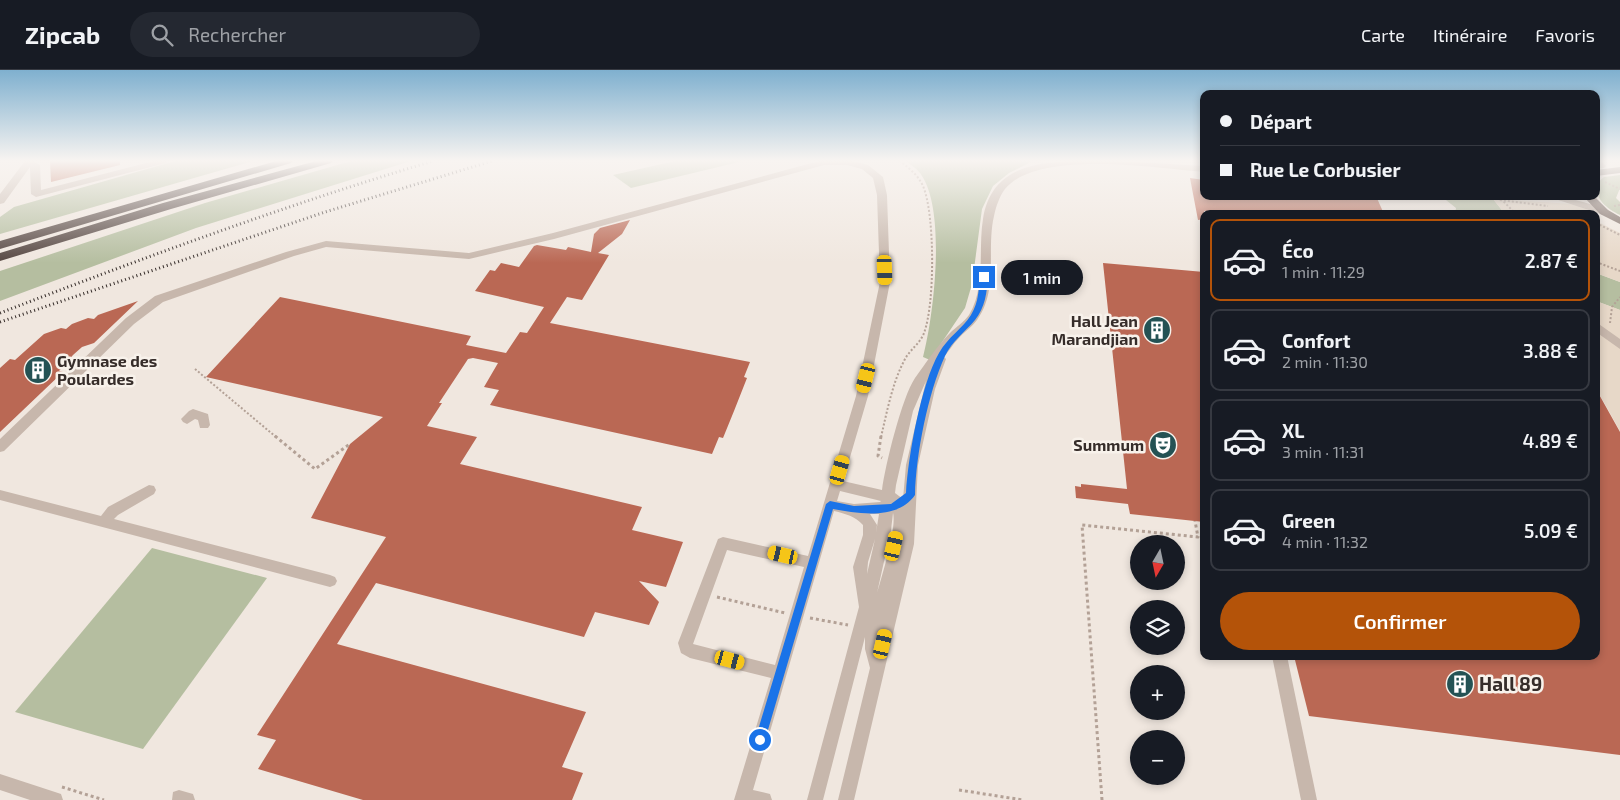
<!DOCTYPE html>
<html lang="fr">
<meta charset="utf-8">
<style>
:root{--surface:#171b24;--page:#242831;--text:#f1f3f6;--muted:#9ea1a6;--line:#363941;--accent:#b45309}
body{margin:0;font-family:"Exo 2",sans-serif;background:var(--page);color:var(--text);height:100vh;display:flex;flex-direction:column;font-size:19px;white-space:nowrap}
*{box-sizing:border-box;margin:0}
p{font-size:16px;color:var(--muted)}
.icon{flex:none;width:28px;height:28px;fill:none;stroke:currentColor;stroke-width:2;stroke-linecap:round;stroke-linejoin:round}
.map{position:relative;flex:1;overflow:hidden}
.drawer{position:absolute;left:1200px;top:140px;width:400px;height:450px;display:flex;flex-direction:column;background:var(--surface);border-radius:10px;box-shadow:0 2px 8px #0003}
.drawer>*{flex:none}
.guide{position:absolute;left:1200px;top:20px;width:400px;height:110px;border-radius:10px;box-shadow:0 2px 8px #0003;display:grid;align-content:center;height:110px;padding:0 20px;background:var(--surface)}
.needle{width:32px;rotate:189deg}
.buttons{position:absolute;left:1130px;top:465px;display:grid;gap:10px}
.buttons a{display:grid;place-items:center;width:55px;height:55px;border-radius:50%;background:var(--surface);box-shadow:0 2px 8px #0003;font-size:25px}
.end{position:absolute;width:22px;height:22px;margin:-11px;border:6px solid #1a73e8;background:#fff;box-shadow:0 0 0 2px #fff}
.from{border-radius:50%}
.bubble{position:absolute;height:35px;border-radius:18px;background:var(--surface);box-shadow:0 2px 8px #0003;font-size:16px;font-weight:600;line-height:35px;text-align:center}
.car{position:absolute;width:15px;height:30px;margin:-15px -8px;border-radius:6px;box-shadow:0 0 4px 1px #0007;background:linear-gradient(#f5c518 24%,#345 0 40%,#f5c518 0 76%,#345 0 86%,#f5c518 0)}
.guide b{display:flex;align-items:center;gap:18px;height:48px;font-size:19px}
.guide b+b{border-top:1px solid var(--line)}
.guide i{width:12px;height:12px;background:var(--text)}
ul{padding:9px 0 0;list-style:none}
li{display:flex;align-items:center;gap:15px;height:82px;margin:0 10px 8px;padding:0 10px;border:2px solid var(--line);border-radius:10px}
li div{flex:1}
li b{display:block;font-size:19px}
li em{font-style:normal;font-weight:600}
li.on{border-color:var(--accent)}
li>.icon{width:45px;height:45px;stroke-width:1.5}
.primary-button{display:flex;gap:10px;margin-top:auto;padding:10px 20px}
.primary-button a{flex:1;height:58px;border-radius:30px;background:var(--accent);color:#fff;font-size:20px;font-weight:600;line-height:58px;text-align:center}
header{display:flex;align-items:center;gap:30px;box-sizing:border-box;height:70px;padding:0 25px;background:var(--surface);border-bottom:1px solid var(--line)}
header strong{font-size:24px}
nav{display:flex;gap:28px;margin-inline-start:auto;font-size:18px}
.search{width:350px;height:45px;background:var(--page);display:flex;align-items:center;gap:12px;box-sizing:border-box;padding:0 18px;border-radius:28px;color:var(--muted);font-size:19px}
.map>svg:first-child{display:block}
.green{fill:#b5bea0}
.plaza{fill:#e7d8c8}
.building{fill:#ba6854}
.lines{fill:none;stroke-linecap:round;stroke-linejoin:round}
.path-far1{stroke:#b3a196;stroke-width:2;stroke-dasharray:2 2;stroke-linecap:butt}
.path{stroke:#b3a196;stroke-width:3;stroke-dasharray:3 3;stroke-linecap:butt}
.minor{fill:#c7b7ac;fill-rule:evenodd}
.major{fill:#76645d;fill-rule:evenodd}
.highway{fill:#564742;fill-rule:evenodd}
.rail{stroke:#362d2a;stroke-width:3;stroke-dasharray:1 3;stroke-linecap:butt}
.route{fill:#1a73e8}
.labels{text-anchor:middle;stroke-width:5;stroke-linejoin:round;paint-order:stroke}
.poi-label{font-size:16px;font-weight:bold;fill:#362d2a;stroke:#f8f2eb;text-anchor:end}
.near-poi-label{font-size:19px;font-weight:bold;fill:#362d2a;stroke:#f8f2eb;text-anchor:start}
</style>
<header>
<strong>Zipcab</strong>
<div class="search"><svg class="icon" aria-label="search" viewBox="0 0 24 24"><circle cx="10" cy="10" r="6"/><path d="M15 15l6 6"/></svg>Rechercher</div>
<nav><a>Carte</a><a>Itinéraire</a><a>Favoris</a></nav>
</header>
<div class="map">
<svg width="1620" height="730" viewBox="0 0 1620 730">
<rect width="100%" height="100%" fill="#f0e7df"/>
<g class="green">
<polygon points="175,91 253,91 0,164 0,147 14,137"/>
<polygon points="351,91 411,91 196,158 0,231 0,201 205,133"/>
<polygon points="675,91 743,91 631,118 613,105"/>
<path d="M906,91H1031L1029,93L1009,103L993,116L982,139L972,214L965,238L930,290L923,287C934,245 946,143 922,106C919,100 911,95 906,91Z"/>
<path d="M1620,105V118L1616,128L1620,132V145C1606,138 1596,130 1596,114L1604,107Z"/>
<polygon points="1441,126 1493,129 1505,144 1455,144 1456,138"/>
<polygon points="1596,203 1620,212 1620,240 1596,231"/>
<polygon points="152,478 267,508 143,679 15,642"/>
</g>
<g class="plaza">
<polygon points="1493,129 1574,134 1596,143 1505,144"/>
<polygon points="1596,151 1620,163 1620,212 1596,203"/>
<polygon points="1596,231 1620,240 1620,361 1596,318"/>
</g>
<g class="building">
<polygon points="50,91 120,91 120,95 51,112"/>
<polygon points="1190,108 1204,110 1204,126 1376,126 1384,144 1231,144 1204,141 1204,149 1198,150"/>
<polygon points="630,150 622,164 598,183 609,185 582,230 567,227 550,253 750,292 744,307 747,308 734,341 723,368 719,367 712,384 490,335 499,320 484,317 498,293 473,288 468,289 439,333 442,333 427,356 477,367 460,394 642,437 632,460 683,472 666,517 639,511 659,532 649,555 595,542 584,567 376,513 337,574 586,642 562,697 583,703 572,730 363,730 258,699 276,670 257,665 386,467 311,448 350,374 383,347 206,307 280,227 471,266 466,275 506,283 520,262 527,263 544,237 475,221 490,200 495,201 501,193 519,197 534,176 537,175 566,180 568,177 591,182 594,164 600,158"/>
<polygon points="1103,193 1204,202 1204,452 1130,444 1128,434 1076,428 1075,416 1081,417 1081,414 1127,419"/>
<polygon points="138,231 94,273 82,277 73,285 59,301 63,302 0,362 0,298 10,289 15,290 44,264 61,258 66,259 72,254 88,248 94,249 98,245"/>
<polygon points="1596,319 1620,362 1620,685 1309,646 1294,586 1596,586"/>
</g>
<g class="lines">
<g class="path-far1">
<polyline points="1605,112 1620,119"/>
<polyline points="1493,126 1500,130 1548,136"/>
<polyline points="1498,126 1516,144"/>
<polyline points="1614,136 1620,135"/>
<polyline points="1596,153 1620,165"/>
<polyline points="1596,192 1620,201"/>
<polyline points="1610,253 1612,237 1620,227"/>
<polyline points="195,299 276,367"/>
<path d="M881,367C887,342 892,314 904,291C909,280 920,274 924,263C935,234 935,144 923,116C918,105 909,98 900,91"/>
</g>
<g class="path">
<polyline points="275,366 315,399 350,374"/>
<polyline points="881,366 878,386 882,388"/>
<polyline points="717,527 785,543"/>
<polyline points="810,548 848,555"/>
<polyline points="62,717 104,730"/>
<polyline points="959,720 1023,730"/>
<polyline points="1102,730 1082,455 1198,467 1195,451"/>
</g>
<g class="minor">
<polygon points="25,91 33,91 40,95 41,120 154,91 168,91 166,93 36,127 31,124 30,97 4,133 0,134 0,124"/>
<path d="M819,91H853L868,95L883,107L887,125L890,212L868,326L843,411L882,420C885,396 902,327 915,308C926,293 937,276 950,263C956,257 964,252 969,245C986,217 978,179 983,149C992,89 1051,91 1098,91C1133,91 1168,94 1204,96V102C1156,98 1038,79 1005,119C999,127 996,137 994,146C986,180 999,220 977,250C972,257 964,262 958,269C953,274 949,281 944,287L946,289L935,319L918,395L914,474L854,730H838L870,598L865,579V567L823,730H807L859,537L853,497L863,465V455C855,446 846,444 834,441L753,720L770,724L772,730H734L771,608L690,588L681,583L678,573L718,469L723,467L808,486L856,326L880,212L877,125L873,108L862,99L847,95H824L554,169L469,189L326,177L294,186L163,232L134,254L4,381L0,382V369L126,248L155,226L286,182L326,171L469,183L553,163ZM926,311L906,395L903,429L895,423L896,415L913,341ZM840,421L881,431L880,432L854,434L837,431ZM893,443C897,457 882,506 877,523L891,460ZM870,444H879L876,463L877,455ZM875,469L867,504L868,492ZM727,480L804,497L775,595L693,574Z"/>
<polygon points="1596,91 1601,91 1606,96 1604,98 1598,98"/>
<path d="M1546,126C1568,126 1587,133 1608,140L1609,142L1604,145Z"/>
<polygon points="1596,252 1620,269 1620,279 1596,262"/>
<polygon points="193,339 208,344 210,355 208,358 200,358 198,350 195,349 187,354 183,352 181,349 189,341"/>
<polygon points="149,415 154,416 156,420 154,424 118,445 114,449 330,505 335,507 337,511 335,515 330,517 0,430 0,420 101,446 108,437"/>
<polygon points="1272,586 1287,586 1317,730 1301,730"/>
<polygon points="0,704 55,722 61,724 63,730 30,730 0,720"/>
<polygon points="179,720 193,724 195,730 172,730 173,722"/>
</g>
<g class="major">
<polygon points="1620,97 1620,103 1596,106 1596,100"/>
<polygon points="1583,126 1594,126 1608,140 1620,147 1620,154 1600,144"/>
</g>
<g class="highway">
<polygon points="276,91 293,91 291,93 0,179 0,171"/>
<polygon points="316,91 333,91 331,93 171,139 0,191 0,183 163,133"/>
</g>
<g class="rail">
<path d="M0,243C143,188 286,135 433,91"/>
<polyline points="0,252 325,142 492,91"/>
</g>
</g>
<linearGradient id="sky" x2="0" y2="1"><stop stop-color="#7fb0cf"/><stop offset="0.47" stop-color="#f8f4f1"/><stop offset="1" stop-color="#f8f4f1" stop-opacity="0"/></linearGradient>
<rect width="1620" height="193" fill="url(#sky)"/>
<path class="route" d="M982,205L988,207C987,222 985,238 975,250C965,262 952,271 945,286C928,323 916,384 915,425C898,450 859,444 833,439L765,670L764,674L760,675L756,674L755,670L826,434L830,431L854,436L891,434L906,423C908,387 921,314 939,283C948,267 963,258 971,245C980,230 977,220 982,205Z"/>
<defs>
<g id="building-disc" transform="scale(1.4375)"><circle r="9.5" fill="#245254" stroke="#f8f2eb"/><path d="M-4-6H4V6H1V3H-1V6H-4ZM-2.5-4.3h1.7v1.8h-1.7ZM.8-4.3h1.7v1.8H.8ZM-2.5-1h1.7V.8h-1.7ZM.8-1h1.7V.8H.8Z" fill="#fff"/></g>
<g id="theatre-disc" transform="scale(1.4375)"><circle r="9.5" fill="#245254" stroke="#f8f2eb"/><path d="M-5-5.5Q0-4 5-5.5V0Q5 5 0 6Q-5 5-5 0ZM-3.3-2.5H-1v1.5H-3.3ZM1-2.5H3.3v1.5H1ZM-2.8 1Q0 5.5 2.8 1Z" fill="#fff"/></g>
</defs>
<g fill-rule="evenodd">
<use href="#building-disc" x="1157" y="260"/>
<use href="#building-disc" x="38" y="300"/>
<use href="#theatre-disc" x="1163" y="375"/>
<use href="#building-disc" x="1460" y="614"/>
</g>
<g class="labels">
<g class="poi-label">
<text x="1138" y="257">Hall Jean<tspan x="1138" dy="18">Marandjian</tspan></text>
<text x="57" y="297" text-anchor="start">Gymnase des<tspan x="57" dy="18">Poulardes</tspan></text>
<text x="1144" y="381">Summum</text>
</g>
<g class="near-poi-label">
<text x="1479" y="621">Hall 89</text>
</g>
</g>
</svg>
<div class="buttons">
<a><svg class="needle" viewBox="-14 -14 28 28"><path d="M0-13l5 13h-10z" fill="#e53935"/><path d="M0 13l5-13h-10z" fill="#9ea1a6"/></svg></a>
<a><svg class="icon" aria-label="layers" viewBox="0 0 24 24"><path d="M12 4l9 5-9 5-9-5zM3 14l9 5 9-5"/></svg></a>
<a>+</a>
<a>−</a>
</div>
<i class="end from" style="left:760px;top:670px"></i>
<i class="end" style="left:984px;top:207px"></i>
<div class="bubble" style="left:1001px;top:190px;width:82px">1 min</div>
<i class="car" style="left:885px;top:200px;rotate:178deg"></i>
<i class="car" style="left:866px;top:308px;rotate:194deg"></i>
<i class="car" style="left:840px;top:400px;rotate:16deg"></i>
<i class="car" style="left:894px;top:476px;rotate:13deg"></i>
<i class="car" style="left:783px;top:485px;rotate:283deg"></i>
<i class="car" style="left:883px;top:574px;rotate:13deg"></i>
<i class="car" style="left:730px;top:590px;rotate:105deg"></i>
<div class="guide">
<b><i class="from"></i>Départ</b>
<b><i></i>Rue Le Corbusier</b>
</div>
<section class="drawer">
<ul>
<li class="on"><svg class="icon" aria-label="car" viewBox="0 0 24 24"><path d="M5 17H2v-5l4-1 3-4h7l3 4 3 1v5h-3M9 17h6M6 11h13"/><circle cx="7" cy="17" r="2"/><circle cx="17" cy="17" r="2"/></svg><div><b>Éco</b><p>1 min · 11:29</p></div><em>2.87 €</em></li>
<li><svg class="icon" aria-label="car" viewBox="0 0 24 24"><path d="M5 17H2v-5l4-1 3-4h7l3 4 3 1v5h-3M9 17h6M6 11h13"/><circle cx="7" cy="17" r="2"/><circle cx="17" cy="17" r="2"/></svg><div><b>Confort</b><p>2 min · 11:30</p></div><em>3.88 €</em></li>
<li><svg class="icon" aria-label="car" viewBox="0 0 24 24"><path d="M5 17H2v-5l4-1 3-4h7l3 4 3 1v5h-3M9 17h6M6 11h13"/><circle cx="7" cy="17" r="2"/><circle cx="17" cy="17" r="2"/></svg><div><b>XL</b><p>3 min · 11:31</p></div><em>4.89 €</em></li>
<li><svg class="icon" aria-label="car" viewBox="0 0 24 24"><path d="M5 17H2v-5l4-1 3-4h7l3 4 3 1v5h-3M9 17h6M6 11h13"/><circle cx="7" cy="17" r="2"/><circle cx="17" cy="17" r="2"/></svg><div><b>Green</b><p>4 min · 11:32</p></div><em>5.09 €</em></li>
</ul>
<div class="primary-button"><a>Confirmer</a></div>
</section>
</div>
